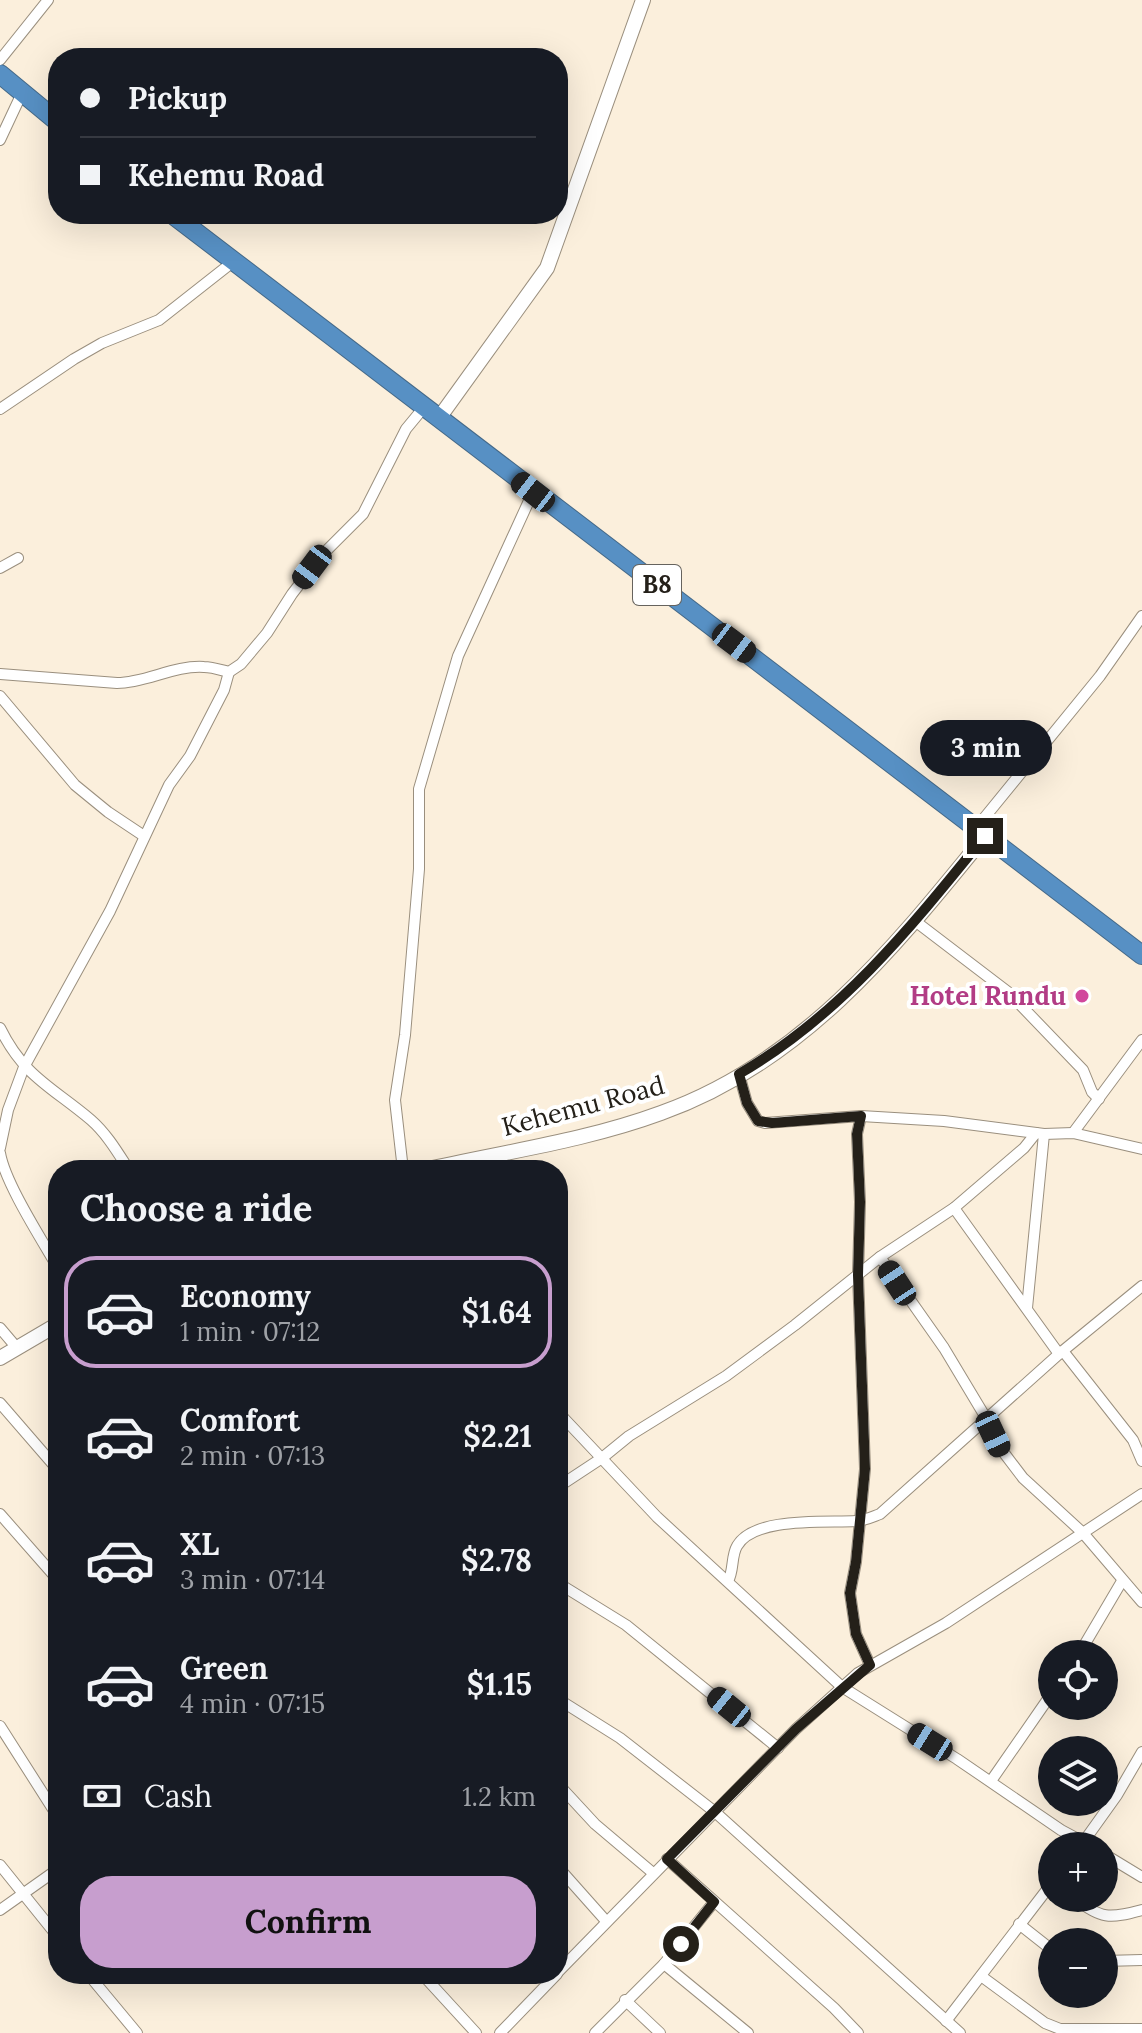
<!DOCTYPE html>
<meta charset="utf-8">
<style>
:root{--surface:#171b24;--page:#242831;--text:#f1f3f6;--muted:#9ea1a6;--line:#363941;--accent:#c79ece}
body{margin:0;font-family:Lora,serif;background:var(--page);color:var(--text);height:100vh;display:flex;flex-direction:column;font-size:30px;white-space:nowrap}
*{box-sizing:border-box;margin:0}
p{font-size:26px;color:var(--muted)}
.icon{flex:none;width:44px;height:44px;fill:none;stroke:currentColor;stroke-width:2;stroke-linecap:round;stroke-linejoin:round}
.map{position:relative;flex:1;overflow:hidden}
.drawer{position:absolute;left:48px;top:1160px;width:520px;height:824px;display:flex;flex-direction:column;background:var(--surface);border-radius:32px;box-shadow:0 8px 32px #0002}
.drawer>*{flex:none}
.banner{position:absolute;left:48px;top:48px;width:520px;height:176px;border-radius:32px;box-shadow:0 8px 32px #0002;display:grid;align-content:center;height:176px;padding:0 32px;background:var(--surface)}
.buttons{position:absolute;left:1038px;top:1640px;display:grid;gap:16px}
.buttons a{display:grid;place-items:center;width:80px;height:80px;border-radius:50%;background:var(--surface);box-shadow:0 8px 32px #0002;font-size:40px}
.end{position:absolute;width:36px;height:36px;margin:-18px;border:10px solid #242019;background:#fff;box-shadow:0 0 0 4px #fff}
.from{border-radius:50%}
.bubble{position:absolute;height:56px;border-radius:28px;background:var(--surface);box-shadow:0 8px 32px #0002;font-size:26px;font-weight:800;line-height:56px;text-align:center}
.car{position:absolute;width:24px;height:48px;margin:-24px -12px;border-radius:10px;box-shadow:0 0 6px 2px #0007;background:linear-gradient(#222 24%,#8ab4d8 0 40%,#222 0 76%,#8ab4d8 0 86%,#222 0)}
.banner b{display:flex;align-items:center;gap:28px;height:76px;font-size:30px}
.banner b+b{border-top:2px solid var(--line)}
.banner i{width:20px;height:20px;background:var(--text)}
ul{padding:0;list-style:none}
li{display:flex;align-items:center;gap:24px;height:112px;margin:0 16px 12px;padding:0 16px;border:4px solid transparent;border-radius:32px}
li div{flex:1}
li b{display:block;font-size:30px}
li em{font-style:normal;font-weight:800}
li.current{border-color:var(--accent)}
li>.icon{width:72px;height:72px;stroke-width:1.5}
h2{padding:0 32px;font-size:36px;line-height:96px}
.pay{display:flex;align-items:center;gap:20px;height:88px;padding:0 32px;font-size:30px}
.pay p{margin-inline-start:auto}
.action{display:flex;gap:16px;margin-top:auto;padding:16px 32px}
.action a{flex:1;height:92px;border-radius:32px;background:var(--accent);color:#111;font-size:32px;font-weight:800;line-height:92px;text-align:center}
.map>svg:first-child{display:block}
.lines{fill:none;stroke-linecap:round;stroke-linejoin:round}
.street-casing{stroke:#9a8f7e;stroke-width:12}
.secondary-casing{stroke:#9a8f7e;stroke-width:16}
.highway-casing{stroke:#456988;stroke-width:20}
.street{stroke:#fff;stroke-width:10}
.secondary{stroke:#fff;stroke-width:14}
.highway{stroke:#5790c4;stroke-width:18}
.route{stroke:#242019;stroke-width:10}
.hotel-dot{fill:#d1479c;stroke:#fff;stroke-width:3}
.labels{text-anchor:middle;stroke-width:8;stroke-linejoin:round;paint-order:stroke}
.shield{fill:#fff;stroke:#66635e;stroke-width:2}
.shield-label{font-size:24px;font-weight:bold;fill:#242019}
.hotel-label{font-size:26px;font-weight:bold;fill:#b23c85;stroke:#fff;text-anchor:end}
.street-label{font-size:26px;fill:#242019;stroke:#fff}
</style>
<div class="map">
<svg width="1142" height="2033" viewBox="0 0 1142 2033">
<rect width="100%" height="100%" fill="#fbefdc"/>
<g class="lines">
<g class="street-casing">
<g id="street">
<polyline points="0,60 48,0"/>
<polyline points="0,140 22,93"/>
<polyline points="0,409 74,359 102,343 159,320 234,261"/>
<polyline points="0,568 18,558"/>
<path d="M0,674L117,683C146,683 174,665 204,667C212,667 221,670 229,672L241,664L267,633L292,594L322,555L363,514L406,429L425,406"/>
<polyline points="0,696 75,785 108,812 144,836"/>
<polyline points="976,828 1100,676 1142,616"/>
<polyline points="915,921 1008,992 1083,1070 1092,1092 1099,1099"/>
<path d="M0,1028C24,1077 52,1087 91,1120C107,1134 118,1153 129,1170"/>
<polyline points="739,1074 747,1103 758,1121 765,1123 861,1116 944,1121 1044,1134 1073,1133 1142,1149"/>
<polyline points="861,1116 857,1134 860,1202 858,1275 865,1469 856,1562 850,1593 856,1634 870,1665"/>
<polyline points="1073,1133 1142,1040"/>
<polyline points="0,1148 8,1110 24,1067 110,911 169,785 190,756 224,690 229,672"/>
<path d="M0,1153C5,1183 42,1240 58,1268"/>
<polyline points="403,1170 395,1100 405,1035 419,869 419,789 458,656 533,492"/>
<polyline points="954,1208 1059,1354"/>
<polyline points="880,1257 944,1348 986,1418 1001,1449 1023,1478 1083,1533 1142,1602"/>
<polyline points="1027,1308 1044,1134"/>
<polyline points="0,1328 17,1348"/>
<polyline points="1063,1351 1133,1440 1142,1461"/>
<polyline points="0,1403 58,1470"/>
<polyline points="558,1412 657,1517 842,1687 957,1759 1061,1830 1091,1846"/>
<polyline points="558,1487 602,1458 629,1436 726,1376 795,1325 880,1257 954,1208 1024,1148 1036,1133"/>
<polyline points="0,1514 58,1580"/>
<path d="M728,1581C734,1571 731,1556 737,1546C754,1516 828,1523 856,1521C864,1521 872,1517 880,1514L1059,1354L1142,1286"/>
<polyline points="558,1583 626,1625 778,1748"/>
<polyline points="1079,1654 1122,1581"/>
<polyline points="558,1699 620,1738 715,1812 960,2033"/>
<polyline points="0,1726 58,1817"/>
<polyline points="991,1781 1052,1693"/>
<polyline points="558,1784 595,1824 653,1873"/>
<polyline points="1082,1844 1117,1795 1142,1752"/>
<polyline points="1104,1854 1142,1877"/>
<polyline points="667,1859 834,2008 858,2033"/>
<polyline points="0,1865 58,1937"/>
<polyline points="558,1867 606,1921"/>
<path d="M1074,1898C1101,1919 1109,1919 1142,1910"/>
<polyline points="0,1910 58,1869"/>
<polyline points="1019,1924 1052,1950"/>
<polyline points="1104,1961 1142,1960"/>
<polyline points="664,1964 748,2033"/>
<polyline points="558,1972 796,1729 858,1673 946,1623 1142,1494"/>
<polyline points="88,1974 137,2033"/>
<polyline points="422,1974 476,2033"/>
<polyline points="981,1976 1045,2023 1060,2029 1142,2029"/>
<polyline points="625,2000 660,2033"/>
<polyline points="946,2021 1052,1883"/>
<polyline points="500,2033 557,1974"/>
<polyline points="595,2033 664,1964 714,1902"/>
</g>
</g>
<g class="secondary-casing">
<g id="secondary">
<polyline points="439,418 547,268 643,0"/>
<path d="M424,1170C503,1152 585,1141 661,1113C802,1063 894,948 985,836"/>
<polyline points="0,1358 58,1324"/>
</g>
</g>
<g class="highway-casing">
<g id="highway">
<polyline points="0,74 58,122"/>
<polyline points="172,214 1142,955"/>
</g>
</g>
<use href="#street" class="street"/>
<use href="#secondary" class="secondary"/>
<use href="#highway" class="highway"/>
</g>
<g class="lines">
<path class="route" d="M681,1944L714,1902L667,1859L796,1729L870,1665L856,1634L850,1593L856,1562L865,1469L858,1275L860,1202L857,1134L861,1116L772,1123L758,1121L747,1103L739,1074C841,1015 912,926 985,836"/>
</g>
<circle class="hotel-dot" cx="1082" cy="996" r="8"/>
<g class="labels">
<rect class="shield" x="633" y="565" width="48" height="40" rx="6"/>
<g class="shield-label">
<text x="657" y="593">B8</text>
</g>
<g class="hotel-label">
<text x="1066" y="1005">Hotel Rundu</text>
</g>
<g class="street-label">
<text transform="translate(583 1106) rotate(-15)" y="9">Kehemu Road</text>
</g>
</g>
</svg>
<div class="buttons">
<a><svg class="icon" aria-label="locate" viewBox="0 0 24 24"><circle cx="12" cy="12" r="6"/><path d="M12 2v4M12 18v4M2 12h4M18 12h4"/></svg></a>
<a><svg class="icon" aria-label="layers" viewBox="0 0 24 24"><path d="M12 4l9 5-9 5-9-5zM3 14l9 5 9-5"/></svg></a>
<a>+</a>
<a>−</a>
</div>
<i class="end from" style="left:681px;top:1944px"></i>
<i class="end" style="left:985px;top:836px"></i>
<div class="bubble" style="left:920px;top:720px;width:132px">3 min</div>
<i class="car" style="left:533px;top:492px;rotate:308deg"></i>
<i class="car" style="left:312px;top:567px;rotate:217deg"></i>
<i class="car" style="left:734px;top:643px;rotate:127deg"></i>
<i class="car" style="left:897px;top:1283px;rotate:327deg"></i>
<i class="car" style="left:993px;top:1434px;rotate:155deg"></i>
<i class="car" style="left:729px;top:1707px;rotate:309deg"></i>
<i class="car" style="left:930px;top:1742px;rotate:302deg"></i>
<div class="banner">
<b><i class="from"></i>Pickup</b>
<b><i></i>Kehemu Road</b>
</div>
<section class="drawer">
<h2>Choose a ride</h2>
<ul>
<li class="current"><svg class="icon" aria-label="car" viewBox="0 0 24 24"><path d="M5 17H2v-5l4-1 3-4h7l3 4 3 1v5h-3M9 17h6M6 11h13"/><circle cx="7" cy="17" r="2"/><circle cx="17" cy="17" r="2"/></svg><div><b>Economy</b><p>1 min · 07:12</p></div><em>$1.64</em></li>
<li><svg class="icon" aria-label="car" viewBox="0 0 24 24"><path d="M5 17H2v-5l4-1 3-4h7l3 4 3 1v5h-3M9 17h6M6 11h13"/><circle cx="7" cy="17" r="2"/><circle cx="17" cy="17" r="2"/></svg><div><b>Comfort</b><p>2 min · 07:13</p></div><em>$2.21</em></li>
<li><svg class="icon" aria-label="car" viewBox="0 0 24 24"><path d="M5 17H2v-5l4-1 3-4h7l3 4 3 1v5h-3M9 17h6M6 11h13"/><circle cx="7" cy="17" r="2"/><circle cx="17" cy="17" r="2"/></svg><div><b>XL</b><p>3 min · 07:14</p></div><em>$2.78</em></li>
<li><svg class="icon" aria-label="car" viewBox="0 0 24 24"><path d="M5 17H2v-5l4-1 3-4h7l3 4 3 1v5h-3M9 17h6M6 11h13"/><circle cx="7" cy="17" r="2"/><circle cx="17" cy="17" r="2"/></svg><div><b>Green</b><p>4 min · 07:15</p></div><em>$1.15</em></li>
</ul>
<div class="pay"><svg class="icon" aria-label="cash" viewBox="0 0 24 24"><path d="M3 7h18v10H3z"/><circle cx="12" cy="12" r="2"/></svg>Cash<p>1.2 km</p></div>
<div class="action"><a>Confirm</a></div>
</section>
</div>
